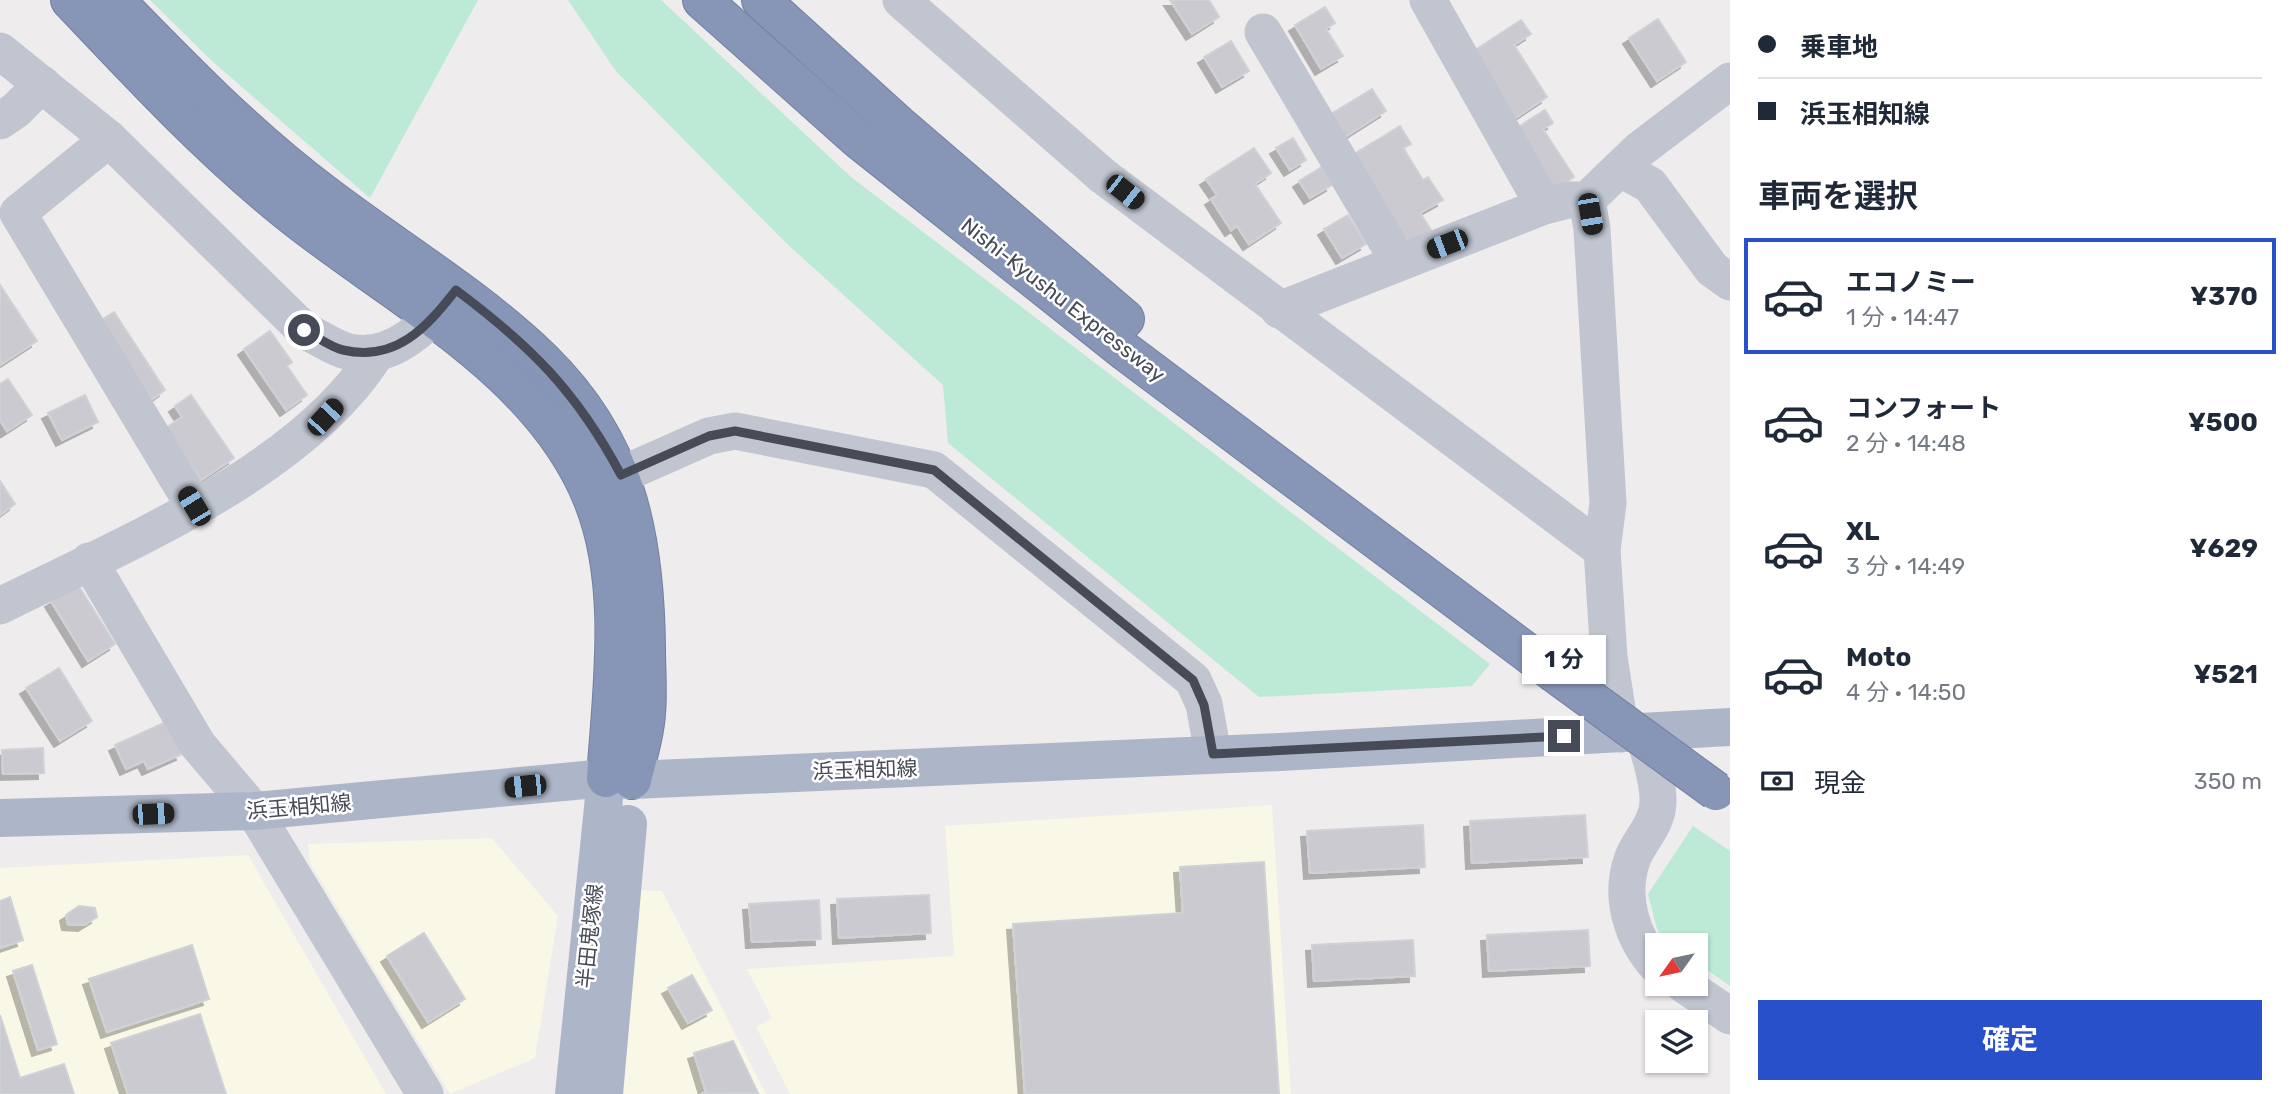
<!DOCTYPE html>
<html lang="ja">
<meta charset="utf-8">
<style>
:root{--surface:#fff;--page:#f2f2f3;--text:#1f2937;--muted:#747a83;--line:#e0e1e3;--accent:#2950cb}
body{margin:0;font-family:Rubik,"Noto Sans JP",sans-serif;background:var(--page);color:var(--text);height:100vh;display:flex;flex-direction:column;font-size:26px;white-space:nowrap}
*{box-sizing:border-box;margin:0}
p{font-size:23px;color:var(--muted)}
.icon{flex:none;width:38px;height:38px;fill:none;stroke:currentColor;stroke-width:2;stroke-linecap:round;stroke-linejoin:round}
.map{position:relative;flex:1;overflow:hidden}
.panel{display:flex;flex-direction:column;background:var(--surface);width:560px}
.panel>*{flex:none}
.guide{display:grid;align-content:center;height:154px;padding:0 28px;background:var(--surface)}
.needle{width:46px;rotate:237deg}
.controls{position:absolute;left:1645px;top:933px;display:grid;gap:14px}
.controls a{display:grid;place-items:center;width:63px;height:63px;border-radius:0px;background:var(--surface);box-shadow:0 2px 5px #0004;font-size:35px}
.end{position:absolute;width:32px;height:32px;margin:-16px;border:9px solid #464b57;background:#fff;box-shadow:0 0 0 4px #fff}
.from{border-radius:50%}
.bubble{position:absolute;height:49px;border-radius:0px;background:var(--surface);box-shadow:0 2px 5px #0004;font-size:23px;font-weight:700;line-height:49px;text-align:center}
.car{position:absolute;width:21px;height:42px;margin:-21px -10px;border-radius:9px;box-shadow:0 0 5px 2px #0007;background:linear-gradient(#222 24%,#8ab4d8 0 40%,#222 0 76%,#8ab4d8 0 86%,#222 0)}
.guide b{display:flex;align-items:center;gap:24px;height:66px;font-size:26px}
.guide b+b{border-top:2px solid var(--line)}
.guide i{width:18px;height:18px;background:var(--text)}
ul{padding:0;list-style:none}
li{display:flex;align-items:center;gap:21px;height:116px;margin:0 14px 10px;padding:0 14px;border:4px solid transparent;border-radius:0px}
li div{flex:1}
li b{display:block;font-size:26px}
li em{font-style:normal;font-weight:700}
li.selected{border-color:var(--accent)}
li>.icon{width:63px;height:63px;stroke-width:1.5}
h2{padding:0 28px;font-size:32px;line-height:84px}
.pay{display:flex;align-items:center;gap:18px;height:77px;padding:0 28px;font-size:26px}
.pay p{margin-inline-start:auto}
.cta{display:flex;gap:14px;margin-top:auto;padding:14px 28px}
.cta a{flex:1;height:80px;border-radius:0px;background:var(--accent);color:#fff;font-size:28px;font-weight:700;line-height:80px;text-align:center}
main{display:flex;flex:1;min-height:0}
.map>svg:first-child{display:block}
.commercial{fill:#f9f7e5}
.green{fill:#bde9d7}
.building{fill:#cacad0;stroke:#d0d1d7;stroke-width:2;filter:url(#shadow)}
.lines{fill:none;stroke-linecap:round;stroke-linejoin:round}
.highway-casing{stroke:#7380a2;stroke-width:40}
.minor{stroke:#c0c5d0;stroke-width:37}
.major{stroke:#adb6c8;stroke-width:38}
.highway{stroke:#8795b6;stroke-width:38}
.highway-bridge-casing{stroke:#7380a2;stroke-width:40;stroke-linecap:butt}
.highway-bridge{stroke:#8795b6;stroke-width:38}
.route{stroke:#464b57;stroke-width:9}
.labels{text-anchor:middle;stroke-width:5;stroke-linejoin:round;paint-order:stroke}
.street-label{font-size:21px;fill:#464b57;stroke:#fff}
</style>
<main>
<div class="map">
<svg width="1730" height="1094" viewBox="0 0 1730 1094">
<defs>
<filter id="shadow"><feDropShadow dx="-6" dy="6" stdDeviation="0" flood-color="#0004"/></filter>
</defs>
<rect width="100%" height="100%" fill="#eeecec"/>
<g class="commercial">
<polygon points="1272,805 1291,1094 790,1094 756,1027 772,1018 747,969 954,956 945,826"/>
<polygon points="492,838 558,916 535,1058 450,1094 310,863 308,844"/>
<polygon points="248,855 386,1094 0,1094 0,868"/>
<polygon points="638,890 662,891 766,1094 617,1094"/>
</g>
<g class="green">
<polygon points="150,0 478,0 370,198 212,61"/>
<polygon points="568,0 661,0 851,177 1490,664 1472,686 1259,697 948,443 943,385 785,242 615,70"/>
<path d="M1693,826L1730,851V986L1696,962V945C1652,945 1659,931 1648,894Z"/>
</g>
<g class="building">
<polygon points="1170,0 1209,0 1219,17 1192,34"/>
<polygon points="1325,7 1335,23 1326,29 1343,56 1321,69 1295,25"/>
<polygon points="1658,19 1686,62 1657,81 1629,38"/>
<polygon points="1521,20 1531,34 1514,45 1547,97 1515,118 1472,52"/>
<polygon points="1231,41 1249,71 1222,87 1204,57"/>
<polygon points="1372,89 1386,111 1340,140 1326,117"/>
<polygon points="1545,110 1553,123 1543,129 1574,177 1555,189 1515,129"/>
<polygon points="1400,126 1411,144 1403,148 1423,180 1428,177 1443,200 1420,213 1431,230 1409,243 1354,154"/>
<polygon points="1293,138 1306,160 1290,170 1276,148"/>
<polygon points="1254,148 1271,173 1255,184 1281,223 1249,244 1237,226 1231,230 1211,199 1217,195 1206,179"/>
<polygon points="1322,167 1332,185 1310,198 1299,181"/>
<polygon points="1348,215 1366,244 1342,258 1324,229"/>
<polygon points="0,285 37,341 0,365"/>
<polygon points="114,312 165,390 151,400 98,322"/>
<polygon points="270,331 292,362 287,366 307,395 286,410 244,349"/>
<polygon points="8,379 32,415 7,431 0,420 0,384"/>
<polygon points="85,395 98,422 62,440 48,413"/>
<polygon points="191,395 234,458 201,480 166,428 182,417 175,406"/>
<polygon points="0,481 15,504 0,515"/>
<polygon points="78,585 115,644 88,661 51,601"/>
<polygon points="59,668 92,721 60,741 26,688"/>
<polygon points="168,721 182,754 148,769 144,761 126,769 115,745"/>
<polygon points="43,748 44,773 3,774 2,750"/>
<polygon points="1585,815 1588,857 1472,863 1470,821"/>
<polygon points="1423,825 1425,867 1310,873 1307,831"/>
<polygon points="1264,862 1279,1094 1025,1094 1013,924 1183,913 1180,867"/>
<polygon points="929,895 931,933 839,938 837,899"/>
<polygon points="10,897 23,940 0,948 0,901"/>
<polygon points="819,900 821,939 752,942 749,904"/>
<polygon points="79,906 95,908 97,917 84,925 68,924 66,915"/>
<polygon points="1588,930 1590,966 1489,971 1487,935"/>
<polygon points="424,933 465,999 428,1022 387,956"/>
<polygon points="1413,940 1415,976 1314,981 1312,945"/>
<polygon points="192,945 209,999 107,1032 89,979"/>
<polygon points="32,965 57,1044 38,1050 13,971"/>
<polygon points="692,975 712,1010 688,1023 668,988"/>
<polygon points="200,1014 226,1094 128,1094 111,1043"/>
<polygon points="0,1015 20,1078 64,1064 74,1094 0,1094"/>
<polygon points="733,1041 758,1093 701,1094 706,1092 694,1053"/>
</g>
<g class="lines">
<g class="highway-casing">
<g id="highway">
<path d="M70,0C138,72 205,144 282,207C387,294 540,366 593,500C627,585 612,690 606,778"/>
<path d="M115,0C181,68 248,137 324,194C396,249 477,297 542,360C627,443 645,536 646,649C646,670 648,692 646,713C645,735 637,758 632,780"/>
<polyline points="702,0 858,139 1126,352 1553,672"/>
<polyline points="761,0 901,127 1125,319"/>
</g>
</g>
<g class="minor">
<polyline points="901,0 1103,176 1602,550"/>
<polyline points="1428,0 1544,206"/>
<polyline points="1263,32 1399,262"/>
<path d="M0,51L109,139L304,330C315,336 327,343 338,348C385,369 427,327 453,294"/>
<polyline points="0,121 16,110 42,84"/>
<polyline points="109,139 18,213 194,506"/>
<polyline points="1621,169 1650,185 1712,269 1730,282"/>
<polyline points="1587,200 1592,229 1608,503 1602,550 1609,657 1621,734"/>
<polyline points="1279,310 1544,206 1568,200 1587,200 1639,150 1730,81"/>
<polyline points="621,475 709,436 735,431 934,470 1193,680 1204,704 1213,754"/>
<polyline points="89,561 198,745 254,811 425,1094"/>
<path d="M0,606C122,545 302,472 376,354"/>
<path d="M1643,732C1649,754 1658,778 1658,801C1658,825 1639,840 1632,860C1619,898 1632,938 1657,966"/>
<polyline points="1683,984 1730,1016"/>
</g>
<g class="major">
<polyline points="0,818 254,811 606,778 632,780 1280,752 1730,727"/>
<polyline points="574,1094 606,778"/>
<polyline points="604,1094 628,824"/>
</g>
<use href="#highway" class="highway"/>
<g class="highway-bridge-casing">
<polyline id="highway-bridge" points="1553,672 1716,791"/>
</g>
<use href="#highway-bridge" class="highway-bridge"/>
</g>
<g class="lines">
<path class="route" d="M304,330C316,336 330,347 343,350C396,362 426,328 456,290C531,346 577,392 621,475L709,436L735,431L934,470L1193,680L1204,705L1213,754L1564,736"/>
</g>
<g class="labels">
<g class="street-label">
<text transform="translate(1063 300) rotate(38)" y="7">Nishi-Kyushu Expressway</text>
<text transform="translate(865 770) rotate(-2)" y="7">浜玉相知線</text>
<text transform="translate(299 807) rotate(-5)" y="7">浜玉相知線</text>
<text transform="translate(590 936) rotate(-84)" y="7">半田鬼塚線</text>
</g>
</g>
</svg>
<div class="controls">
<a><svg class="needle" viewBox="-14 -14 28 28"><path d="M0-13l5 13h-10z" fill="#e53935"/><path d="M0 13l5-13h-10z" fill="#747a83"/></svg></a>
<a><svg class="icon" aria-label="layers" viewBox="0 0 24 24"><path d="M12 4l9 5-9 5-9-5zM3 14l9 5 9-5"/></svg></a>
</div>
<i class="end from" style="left:304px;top:330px"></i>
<i class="end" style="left:1564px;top:736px"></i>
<div class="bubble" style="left:1522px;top:635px;width:84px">1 分</div>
<i class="car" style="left:1125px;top:192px;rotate:128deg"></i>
<i class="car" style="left:1590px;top:214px;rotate:170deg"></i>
<i class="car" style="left:1447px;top:244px;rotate:249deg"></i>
<i class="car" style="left:325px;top:417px;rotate:43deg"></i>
<i class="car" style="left:194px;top:506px;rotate:329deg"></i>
<i class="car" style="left:525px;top:786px;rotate:264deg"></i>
<i class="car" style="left:153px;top:814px;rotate:88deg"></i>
</div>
<section class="panel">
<div class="guide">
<b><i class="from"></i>乗車地</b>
<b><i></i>浜玉相知線</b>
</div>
<h2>車両を選択</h2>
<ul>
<li class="selected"><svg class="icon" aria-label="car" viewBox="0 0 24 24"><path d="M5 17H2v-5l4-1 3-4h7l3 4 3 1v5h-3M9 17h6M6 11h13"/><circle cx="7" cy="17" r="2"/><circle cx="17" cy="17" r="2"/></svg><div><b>エコノミー</b><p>1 分 · 14:47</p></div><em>¥370</em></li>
<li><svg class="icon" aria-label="car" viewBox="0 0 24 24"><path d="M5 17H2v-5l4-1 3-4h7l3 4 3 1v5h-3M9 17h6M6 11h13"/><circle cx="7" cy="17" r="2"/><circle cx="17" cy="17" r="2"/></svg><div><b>コンフォート</b><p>2 分 · 14:48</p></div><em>¥500</em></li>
<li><svg class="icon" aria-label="car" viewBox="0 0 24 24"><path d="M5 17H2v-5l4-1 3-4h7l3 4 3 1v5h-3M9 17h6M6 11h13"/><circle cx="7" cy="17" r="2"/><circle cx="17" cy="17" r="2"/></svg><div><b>XL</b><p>3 分 · 14:49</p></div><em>¥629</em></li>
<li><svg class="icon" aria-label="car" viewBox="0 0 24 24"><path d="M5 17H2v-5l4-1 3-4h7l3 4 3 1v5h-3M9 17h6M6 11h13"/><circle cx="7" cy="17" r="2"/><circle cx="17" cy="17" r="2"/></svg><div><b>Moto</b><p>4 分 · 14:50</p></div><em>¥521</em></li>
</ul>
<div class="pay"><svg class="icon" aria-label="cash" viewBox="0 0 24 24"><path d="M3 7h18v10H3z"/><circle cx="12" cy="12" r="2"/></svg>現金<p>350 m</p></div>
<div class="cta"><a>確定</a></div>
</section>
</main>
